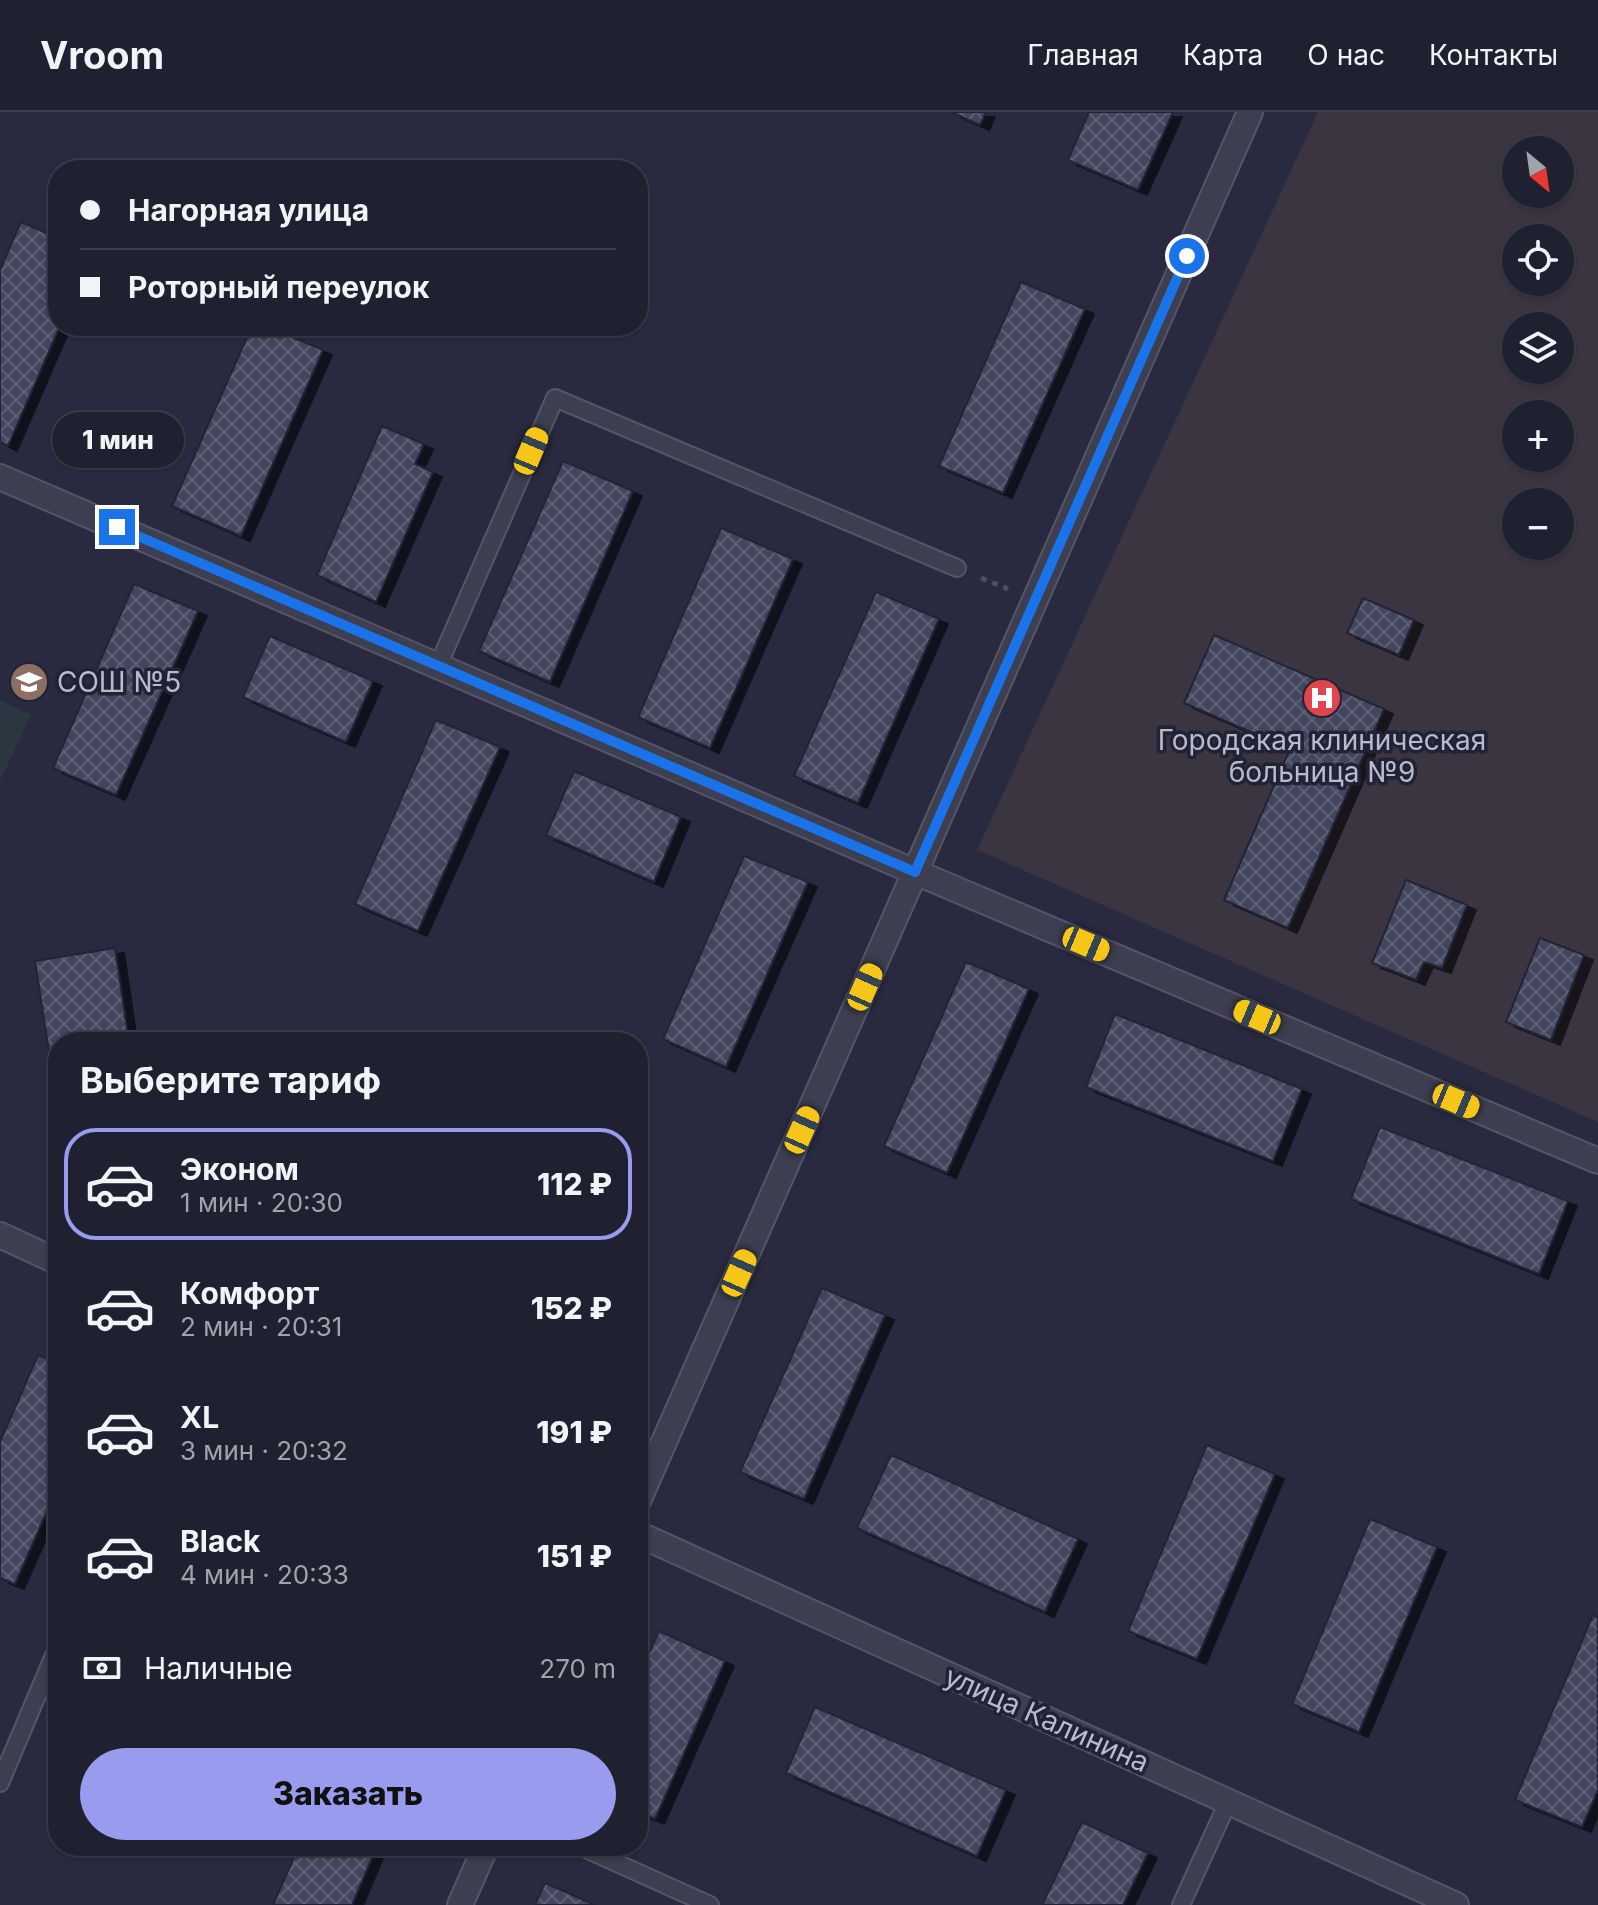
<!DOCTYPE html>
<html lang="ru">
<meta charset="utf-8">
<style>
:root{--surface:#1f2030;--page:#2c2d3c;--text:#f1f3f6;--muted:#a1a3ab;--line:#3c3e4c;--accent:#999bef}
body{margin:0;font-family:Inter,sans-serif;background:var(--page);color:var(--text);height:100vh;display:flex;flex-direction:column;font-size:30px;white-space:nowrap}
*{box-sizing:border-box;margin:0}
p{font-size:26px;color:var(--muted)}
.icon{flex:none;width:44px;height:44px;fill:none;stroke:currentColor;stroke-width:2;stroke-linecap:round;stroke-linejoin:round}
.map{position:relative;flex:1;overflow:hidden}
.details{position:absolute;left:48px;top:920px;width:600px;height:824px;display:flex;flex-direction:column;background:var(--surface);border-radius:32px;box-shadow:0 2px 6px #0004,0 0 0 2px var(--line)}
.details>*{flex:none}
.guide{position:absolute;left:48px;top:48px;width:600px;height:176px;border-radius:32px;box-shadow:0 2px 6px #0004,0 0 0 2px var(--line);display:grid;align-content:center;height:176px;padding:0 32px;background:var(--surface)}
.needle{width:52px;rotate:151deg}
.buttons{position:absolute;left:1502px;top:24px;display:grid;gap:16px}
.buttons a{display:grid;place-items:center;width:72px;height:72px;border-radius:50%;background:var(--surface);box-shadow:0 2px 6px #0004,0 0 0 2px var(--line);font-size:40px}
.end{position:absolute;width:36px;height:36px;margin:-18px;border:10px solid #1a73e8;background:#fff;box-shadow:0 0 0 4px #fff}
.from{border-radius:50%}
.bubble{position:absolute;height:56px;border-radius:28px;background:var(--surface);box-shadow:0 2px 6px #0004,0 0 0 2px var(--line);font-size:26px;font-weight:800;line-height:56px;text-align:center}
.car{position:absolute;width:24px;height:48px;margin:-24px -12px;border-radius:10px;box-shadow:0 0 6px 2px #0007;background:linear-gradient(#f5c518 24%,#345 0 40%,#f5c518 0 76%,#345 0 86%,#f5c518 0)}
.guide b{display:flex;align-items:center;gap:28px;height:76px;font-size:30px}
.guide b+b{border-top:2px solid var(--line)}
.guide i{width:20px;height:20px;background:var(--text)}
ul{padding:0;list-style:none}
li{display:flex;align-items:center;gap:24px;height:112px;margin:0 16px 12px;padding:0 16px;border:4px solid transparent;border-radius:32px}
li div{flex:1}
li b{display:block;font-size:30px}
li em{font-style:normal;font-weight:800}
li.active{border-color:var(--accent)}
li>.icon{width:72px;height:72px;stroke-width:1.5}
h2{padding:0 32px;font-size:36px;line-height:96px}
.pay{display:flex;align-items:center;gap:20px;height:88px;padding:0 32px;font-size:30px}
.pay p{margin-inline-start:auto}
.action{display:flex;gap:16px;margin-top:auto;padding:16px 32px}
.action a{flex:1;height:92px;border-radius:48px;background:var(--accent);color:#111;font-size:32px;font-weight:800;line-height:92px;text-align:center}
header{display:flex;align-items:center;gap:48px;box-sizing:border-box;height:112px;padding:0 40px;background:var(--surface);border-bottom:2px solid var(--line)}
header strong{font-size:38px}
nav{display:flex;gap:44px;margin-inline-start:auto;font-size:28px}
.map>svg:first-child{display:block}
.medical{fill:#3b3441;fill-rule:evenodd}
.green{fill:#2b3641}
.building{fill:url(#building-cross-hatch);stroke:#232437;stroke-width:2;filter:url(#shadow)}
.lines{fill:none;stroke-linecap:round;stroke-linejoin:round}
.lane-casing{stroke:#545567;stroke-width:20}
.street-casing{stroke:#545567;stroke-width:28}
.path{stroke:#49535d;stroke-width:5;stroke-dasharray:6 6;stroke-linecap:butt}
.lane{stroke:#3d3e50;stroke-width:16}
.street{stroke:#3d3e50;stroke-width:24}
.route{stroke:#1a73e8;stroke-width:10}
.labels{text-anchor:middle;stroke-width:7;stroke-linejoin:round;paint-order:stroke}
.poi-label{font-size:28px;fill:#b9baca;stroke:#212235;text-anchor:start}
.street-label{font-size:28px;fill:#b9baca;stroke:#212235}
</style>
<header>
<strong>Vroom</strong>
<nav><a>Главная</a><a>Карта</a><a>О нас</a><a>Контакты</a></nav>
</header>
<div class="map">
<svg width="1598" height="1793" viewBox="0 0 1598 1793">
<defs>
<pattern id="building-cross-hatch" width="8" height="8" patternUnits="userSpaceOnUse" patternTransform="scale(2)"><rect width="8" height="8" fill="#43455d"/><path d="M0 0l8 8M0 8l8-8" fill="none" stroke="#5c5e73"/></pattern>
<filter id="shadow"><feDropShadow dx="9" dy="5" stdDeviation="0" flood-color="#0009"/></filter>
</defs>
<rect width="100%" height="100%" fill="#292a40"/>
<path class="medical" d="M1318,0H1598V1010L977,738ZM1516,38H1560V82H1516ZM1516,126H1560V170H1516ZM1516,214H1560V258H1516ZM1516,302H1560V346H1516ZM1516,390H1560V434H1516Z"/>
<polygon class="green" points="0,588 31,603 0,669"/>
<g class="building">
<polygon points="951,0 986,0 980,13"/>
<polygon points="1089,0 1173,0 1138,78 1068,48"/>
<polygon points="21,110 58,126 58,214 60,214 8,334 0,330 0,158"/>
<polygon points="1021,170 1085,197 1003,381 939,354"/>
<polygon points="252,214 267,214 323,238 241,424 172,394"/>
<polygon points="382,314 424,332 415,352 433,360 376,490 317,463"/>
<polygon points="563,349 633,379 550,570 479,539"/>
<polygon points="721,416 793,447 710,636 638,605"/>
<polygon points="134,472 198,499 116,683 53,656"/>
<polygon points="876,480 939,507 858,691 794,664"/>
<polygon points="1363,486 1414,508 1399,543 1347,521"/>
<polygon points="1214,523 1384,597 1288,816 1224,788 1290,637 1184,591"/>
<polygon points="270,524 373,569 346,630 243,585"/>
<polygon points="436,608 500,635 418,819 355,792"/>
<polygon points="574,659 681,705 654,770 546,723"/>
<polygon points="744,744 808,770 726,955 663,927"/>
<polygon points="1406,768 1467,793 1442,856 1424,850 1416,868 1372,851"/>
<polygon points="1540,826 1584,843 1551,928 1506,910"/>
<polygon points="115,836 129,930 58,930 58,998 35,849"/>
<polygon points="966,850 1029,877 947,1061 884,1034"/>
<polygon points="1115,902 1302,977 1273,1049 1086,975"/>
<polygon points="1380,1015 1568,1089 1539,1162 1351,1087"/>
<polygon points="822,1176 885,1203 804,1387 740,1360"/>
<polygon points="38,1243 58,1251 58,1374 15,1472 0,1466 0,1330"/>
<polygon points="1207,1333 1275,1362 1197,1547 1128,1519"/>
<polygon points="891,1343 1078,1427 1045,1500 857,1416"/>
<polygon points="1370,1407 1437,1435 1359,1620 1292,1592"/>
<polygon points="1593,1503 1598,1505 1598,1678 1582,1715 1515,1688"/>
<polygon points="659,1519 725,1549 655,1707 638,1700 638,1566"/>
<polygon points="815,1595 1006,1678 977,1744 786,1661"/>
<polygon points="1082,1710 1148,1741 1123,1793 1042,1793"/>
<polygon points="299,1734 377,1734 352,1793 273,1793"/>
<polygon points="545,1771 595,1793 535,1793"/>
</g>
<g class="lines">
<g class="lane-casing">
<g id="lane">
<polyline points="438,554 555,286 957,456"/>
<polyline points="0,1671 58,1534"/>
<polyline points="579,1734 710,1793"/>
<polyline points="1181,1793 1228,1690"/>
</g>
</g>
<g class="street-casing">
<g id="street">
<polyline points="0,365 915,760 1598,1049"/>
<polyline points="0,1123 58,1150"/>
<polyline points="638,1389 1250,0"/>
<polyline points="638,1422 1456,1793"/>
<polyline points="460,1793 486,1734"/>
</g>
</g>
<polyline class="path" points="981,466 1008,477"/>
<use href="#lane" class="lane"/>
<use href="#street" class="street"/>
</g>
<g class="lines">
<polyline class="route" points="117,415 915,760 1187,144"/>
</g>
<defs>
<g id="school-disc" transform="scale(2)"><circle r="9.5" fill="#8d6e63" stroke="#212235"/><path d="M0-5L7-2L0 1L-7-2ZM-4 1L0 2.5L4 1V4Q0 6-4 4Z" fill="#fff"/></g>
<g id="hospital-disc" transform="scale(2)"><circle r="9.5" fill="#e0444e" stroke="#212235"/><path d="M-5-5h3v3.5h4V-5h3V5h-3V1.5h-4V5h-3Z" fill="#fff"/></g>
</defs>
<g fill-rule="evenodd">
<use href="#school-disc" x="29" y="570"/>
<use href="#hospital-disc" x="1322" y="586"/>
</g>
<g class="labels">
<g class="poi-label">
<text x="57" y="580">СОШ №5</text>
<text x="1322" y="638" text-anchor="middle">Городская клиническая<tspan x="1322" dy="32">больница №9</tspan></text>
</g>
<g class="street-label">
<text transform="translate(1047 1607) rotate(24)" y="10">улица Калинина</text>
</g>
</g>
</svg>
<div class="buttons">
<a><svg class="needle" viewBox="-14 -14 28 28"><path d="M0-13l5 13h-10z" fill="#e53935"/><path d="M0 13l5-13h-10z" fill="#a1a3ab"/></svg></a>
<a><svg class="icon" aria-label="locate" viewBox="0 0 24 24"><circle cx="12" cy="12" r="6"/><path d="M12 2v4M12 18v4M2 12h4M18 12h4"/></svg></a>
<a><svg class="icon" aria-label="layers" viewBox="0 0 24 24"><path d="M12 4l9 5-9 5-9-5zM3 14l9 5 9-5"/></svg></a>
<a>+</a>
<a>−</a>
</div>
<i class="end from" style="left:1187px;top:144px"></i>
<i class="end" style="left:117px;top:415px"></i>
<div class="bubble" style="left:52px;top:300px;width:132px">1 мин</div>
<i class="car" style="left:531px;top:339px;rotate:23deg"></i>
<i class="car" style="left:1086px;top:832px;rotate:113deg"></i>
<i class="car" style="left:865px;top:875px;rotate:24deg"></i>
<i class="car" style="left:1257px;top:905px;rotate:293deg"></i>
<i class="car" style="left:1456px;top:989px;rotate:113deg"></i>
<i class="car" style="left:802px;top:1018px;rotate:24deg"></i>
<i class="car" style="left:739px;top:1161px;rotate:24deg"></i>
<div class="guide">
<b><i class="from"></i>Нагорная улица</b>
<b><i></i>Роторный переулок</b>
</div>
<section class="details">
<h2>Выберите тариф</h2>
<ul>
<li class="active"><svg class="icon" aria-label="car" viewBox="0 0 24 24"><path d="M5 17H2v-5l4-1 3-4h7l3 4 3 1v5h-3M9 17h6M6 11h13"/><circle cx="7" cy="17" r="2"/><circle cx="17" cy="17" r="2"/></svg><div><b>Эконом</b><p>1 мин · 20:30</p></div><em>112 ₽</em></li>
<li><svg class="icon" aria-label="car" viewBox="0 0 24 24"><path d="M5 17H2v-5l4-1 3-4h7l3 4 3 1v5h-3M9 17h6M6 11h13"/><circle cx="7" cy="17" r="2"/><circle cx="17" cy="17" r="2"/></svg><div><b>Комфорт</b><p>2 мин · 20:31</p></div><em>152 ₽</em></li>
<li><svg class="icon" aria-label="car" viewBox="0 0 24 24"><path d="M5 17H2v-5l4-1 3-4h7l3 4 3 1v5h-3M9 17h6M6 11h13"/><circle cx="7" cy="17" r="2"/><circle cx="17" cy="17" r="2"/></svg><div><b>XL</b><p>3 мин · 20:32</p></div><em>191 ₽</em></li>
<li><svg class="icon" aria-label="car" viewBox="0 0 24 24"><path d="M5 17H2v-5l4-1 3-4h7l3 4 3 1v5h-3M9 17h6M6 11h13"/><circle cx="7" cy="17" r="2"/><circle cx="17" cy="17" r="2"/></svg><div><b>Black</b><p>4 мин · 20:33</p></div><em>151 ₽</em></li>
</ul>
<div class="pay"><svg class="icon" aria-label="cash" viewBox="0 0 24 24"><path d="M3 7h18v10H3z"/><circle cx="12" cy="12" r="2"/></svg>Наличные<p>270 m</p></div>
<div class="action"><a>Заказать</a></div>
</section>
</div>
